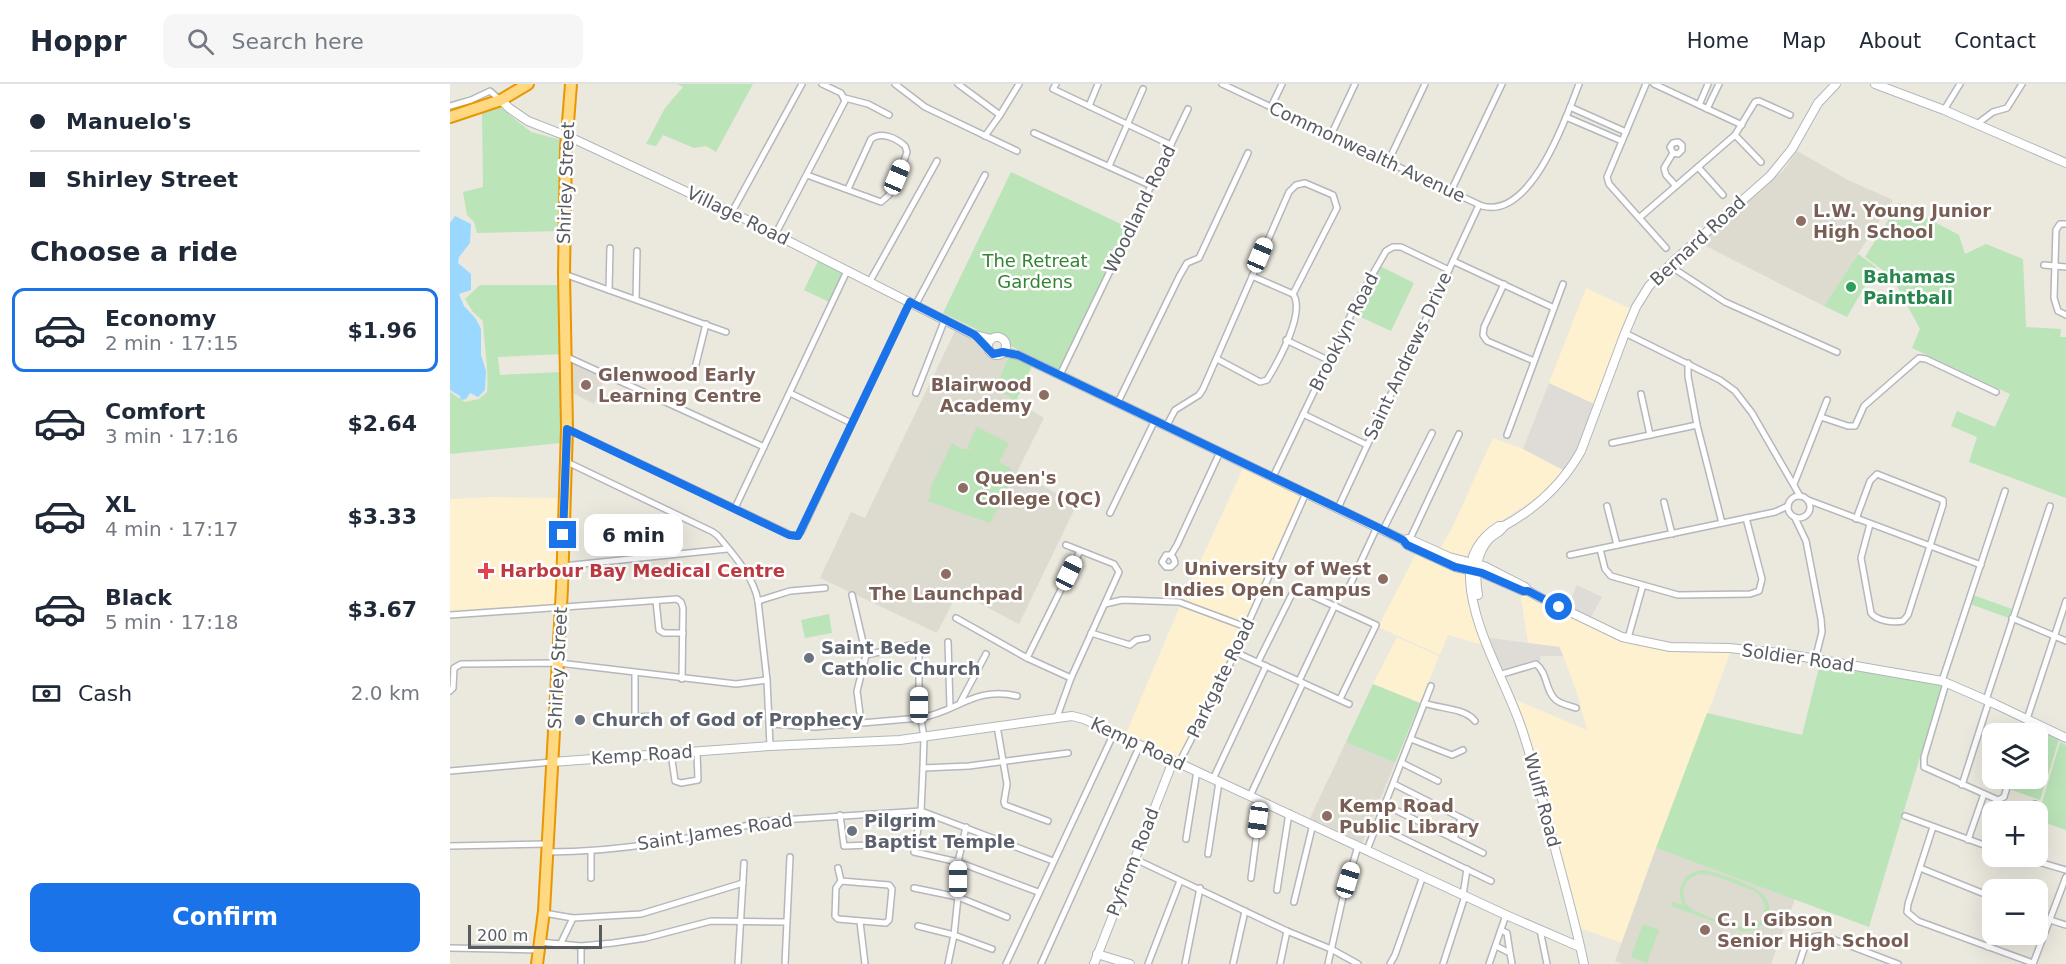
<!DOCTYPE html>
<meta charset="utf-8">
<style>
:root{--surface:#fff;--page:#f6f6f7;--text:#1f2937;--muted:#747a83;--line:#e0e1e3;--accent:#1a73e8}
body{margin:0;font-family:"DejaVu Sans",sans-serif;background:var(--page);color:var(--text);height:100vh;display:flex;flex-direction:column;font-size:22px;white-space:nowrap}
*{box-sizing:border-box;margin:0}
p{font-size:20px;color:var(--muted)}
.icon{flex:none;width:33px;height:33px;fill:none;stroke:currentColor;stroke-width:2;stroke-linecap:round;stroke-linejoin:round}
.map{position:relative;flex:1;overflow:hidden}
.drawer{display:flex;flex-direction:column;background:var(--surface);width:450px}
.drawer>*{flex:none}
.guide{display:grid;align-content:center;height:132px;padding:0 30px;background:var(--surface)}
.tools{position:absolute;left:1532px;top:639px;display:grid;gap:12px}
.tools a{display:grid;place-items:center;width:66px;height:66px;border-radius:12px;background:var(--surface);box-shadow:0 6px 24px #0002;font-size:30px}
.scale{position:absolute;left:18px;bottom:15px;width:134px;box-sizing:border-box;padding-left:6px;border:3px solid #585c60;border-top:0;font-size:16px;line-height:21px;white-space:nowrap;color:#585c60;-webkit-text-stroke:4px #fff;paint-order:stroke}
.end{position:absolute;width:27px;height:27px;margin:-14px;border:8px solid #1a73e8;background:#fff;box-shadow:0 0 0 3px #fff}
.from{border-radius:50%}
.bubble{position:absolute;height:42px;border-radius:12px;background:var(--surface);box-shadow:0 6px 24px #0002;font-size:20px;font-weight:600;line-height:42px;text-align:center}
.car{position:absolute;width:18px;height:36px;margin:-18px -9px;border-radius:8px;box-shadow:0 0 4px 2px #0007;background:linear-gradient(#fff 24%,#345 0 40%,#fff 0 76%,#345 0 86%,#fff 0)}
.guide b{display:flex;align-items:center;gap:21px;height:57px;font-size:22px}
.guide b+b{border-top:2px solid var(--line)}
.guide i{width:15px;height:15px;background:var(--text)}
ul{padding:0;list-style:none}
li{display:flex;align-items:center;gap:18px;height:84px;margin:0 12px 9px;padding:0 18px;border:3px solid transparent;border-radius:12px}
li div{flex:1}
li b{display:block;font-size:22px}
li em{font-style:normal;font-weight:600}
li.selected{border-color:var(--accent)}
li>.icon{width:54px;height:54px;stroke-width:1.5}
h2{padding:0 30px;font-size:27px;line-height:72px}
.pay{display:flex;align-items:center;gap:15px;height:66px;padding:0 30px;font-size:22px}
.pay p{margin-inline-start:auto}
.button{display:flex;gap:12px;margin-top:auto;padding:12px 30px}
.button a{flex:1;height:69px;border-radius:12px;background:var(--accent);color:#fff;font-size:24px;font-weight:600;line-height:69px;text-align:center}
header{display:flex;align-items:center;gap:36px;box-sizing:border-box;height:84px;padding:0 30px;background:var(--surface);border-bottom:2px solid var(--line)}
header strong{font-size:28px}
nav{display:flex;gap:33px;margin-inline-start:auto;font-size:21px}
.search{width:420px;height:54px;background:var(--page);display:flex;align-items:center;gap:15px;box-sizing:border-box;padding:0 21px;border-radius:12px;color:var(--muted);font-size:22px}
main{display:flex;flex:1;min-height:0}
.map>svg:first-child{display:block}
.commercial{fill:#fef1d0}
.industrial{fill:#dfdbd6}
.education{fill:#dddacf}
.green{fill:#bbe4b9;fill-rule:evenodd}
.water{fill:#9bd8ff}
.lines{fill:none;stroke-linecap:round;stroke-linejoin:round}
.street-casing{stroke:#b5b7bc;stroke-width:8}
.secondary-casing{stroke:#b2b7bc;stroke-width:10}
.highway-casing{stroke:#ea9600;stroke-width:14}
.street{stroke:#fff;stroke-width:5}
.secondary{stroke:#fff;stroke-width:8}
.highway{stroke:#ffd982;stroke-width:10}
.route{stroke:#1a73e8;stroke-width:8}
.education-dot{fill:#8d6e63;stroke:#fff;stroke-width:2}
.leisure-dot{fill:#2e9e5b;stroke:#fff;stroke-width:2}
.health-dot{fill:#e0444e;stroke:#fff;stroke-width:2}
.worship-dot{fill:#6b7280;stroke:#fff;stroke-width:2}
.labels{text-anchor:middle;stroke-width:5;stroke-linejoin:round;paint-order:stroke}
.street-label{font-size:18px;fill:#585c60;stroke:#fff}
.education-label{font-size:18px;font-weight:bold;fill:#785e54;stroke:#fff;text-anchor:start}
.park-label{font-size:18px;fill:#328432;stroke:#fff}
.leisure-label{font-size:18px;font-weight:bold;fill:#27864d;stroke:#fff;text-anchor:start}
.health-label{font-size:18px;font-weight:bold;fill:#be3a42;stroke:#fff;text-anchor:start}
.worship-label{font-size:18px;font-weight:bold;fill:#5b616d;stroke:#fff;text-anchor:start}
</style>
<header>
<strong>Hoppr</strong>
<div class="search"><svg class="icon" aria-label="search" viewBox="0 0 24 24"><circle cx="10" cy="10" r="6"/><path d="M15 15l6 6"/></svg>Search here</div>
<nav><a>Home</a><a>Map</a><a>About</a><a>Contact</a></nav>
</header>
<main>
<section class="drawer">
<div class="guide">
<b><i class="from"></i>Manuelo's</b>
<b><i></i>Shirley Street</b>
</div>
<h2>Choose a ride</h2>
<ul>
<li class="selected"><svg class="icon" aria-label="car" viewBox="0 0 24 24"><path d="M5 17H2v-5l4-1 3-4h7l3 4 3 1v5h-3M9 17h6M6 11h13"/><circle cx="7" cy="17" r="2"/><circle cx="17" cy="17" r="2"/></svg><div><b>Economy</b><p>2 min · 17:15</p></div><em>$1.96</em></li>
<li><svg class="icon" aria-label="car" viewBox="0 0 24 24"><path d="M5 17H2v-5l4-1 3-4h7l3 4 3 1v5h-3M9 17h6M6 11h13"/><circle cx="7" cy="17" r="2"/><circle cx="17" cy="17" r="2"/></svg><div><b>Comfort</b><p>3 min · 17:16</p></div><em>$2.64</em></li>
<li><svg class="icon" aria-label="car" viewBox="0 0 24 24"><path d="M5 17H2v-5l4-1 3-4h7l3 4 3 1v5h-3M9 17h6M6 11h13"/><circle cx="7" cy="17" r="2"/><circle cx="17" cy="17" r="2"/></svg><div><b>XL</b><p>4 min · 17:17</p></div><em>$3.33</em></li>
<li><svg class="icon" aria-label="car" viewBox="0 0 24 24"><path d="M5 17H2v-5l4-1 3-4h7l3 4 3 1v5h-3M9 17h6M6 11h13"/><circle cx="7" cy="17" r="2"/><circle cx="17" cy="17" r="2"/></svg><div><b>Black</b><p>5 min · 17:18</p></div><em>$3.67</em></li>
</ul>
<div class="pay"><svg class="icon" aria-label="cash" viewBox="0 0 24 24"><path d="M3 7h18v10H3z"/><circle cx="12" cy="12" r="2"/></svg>Cash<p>2.0 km</p></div>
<div class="button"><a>Confirm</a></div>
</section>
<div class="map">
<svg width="1616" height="880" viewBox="0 0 1616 880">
<rect width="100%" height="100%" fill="#ebe8de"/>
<g class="commercial">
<polygon points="1136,204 1181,225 1144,320 1099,299"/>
<polygon points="1043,354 1073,365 1115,387 1089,412 1036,447 1013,475 990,464 1002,444"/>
<polygon points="794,382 858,414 780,585 733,678 675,652 730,522"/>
<polygon points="43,413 111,414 109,522 0,528 0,415"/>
<polygon points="967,468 1014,489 1022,523 1036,562 998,551 990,571 928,543"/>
<polygon points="1070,508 1174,556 1281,567 1172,859 1130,844 1070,627 1064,615 1137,646 1128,612 1110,563 1078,559"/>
<polygon points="947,553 989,572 970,619 923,600"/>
</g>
<g class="industrial">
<polygon points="1099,299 1144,320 1127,367 1115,387 1073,365"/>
<polygon points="1127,501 1152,513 1140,535 1117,523"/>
<polygon points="1040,554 1109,563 1113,572 1090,572 1091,576 1051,588"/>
</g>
<g class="education">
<polygon points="1347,67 1398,96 1443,116 1374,222 1250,159 1299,114 1333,87"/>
<polygon points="506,245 559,272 545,304 594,334 567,388 627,420 569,540 508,508 487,549 370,494 401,428 415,434"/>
<polygon points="120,278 155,293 144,320 121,308"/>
<polygon points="896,658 945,679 912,759 860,734"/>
<polygon points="1206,764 1345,815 1321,880 1172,880 1165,877"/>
</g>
<g class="green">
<polygon points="227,0 303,0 266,68 256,62 244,64 213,51 206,62 196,60 215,24 233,3"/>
<polygon points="43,23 50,23 81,48 111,56 110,147 27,149 24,138 17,131 13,108 33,103 32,26"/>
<polygon points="561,88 677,143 610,286 493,229"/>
<polygon points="1449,119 1509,151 1515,170 1536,160 1573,175 1576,243 1611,245 1610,253 1616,253 1616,414 1519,378 1527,353 1501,342 1507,327 1545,343 1560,310 1462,264 1470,245 1442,193 1415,173"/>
<polygon points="1408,170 1426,183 1397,233 1374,222"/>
<polygon points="368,177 393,189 379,218 354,206"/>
<polygon points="930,182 964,199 941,247 904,230"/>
<path d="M30,201H110L112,270L48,273L50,291L112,288L111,359L0,370V308L15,318L29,315L37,308C39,284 34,261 33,237L23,228L15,215Z"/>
<polygon points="559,272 582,282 566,317 545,304"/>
<polygon points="527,343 559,359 549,378 561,384 561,390 564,393 540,439 477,417 481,413 480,405 502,359 512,365 522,365 517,363"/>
<polygon points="1523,511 1562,525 1559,534 1520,520"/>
<polygon points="379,530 382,549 355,554 351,536"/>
<polygon points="1370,579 1492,600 1419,843 1206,764 1257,629 1352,651"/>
<polygon points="923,600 970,619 945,679 896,658"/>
<polygon points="1580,642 1609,656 1590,716 1559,705 1563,695 1587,694 1587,650 1578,649"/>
<polygon points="1610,658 1616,661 1616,746 1587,736"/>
<path d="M1254,786C1267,788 1305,801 1314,811C1328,828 1311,850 1291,847L1221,822L1222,818L1233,821C1225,804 1234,787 1254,786ZM1250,790C1265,790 1280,798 1294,803C1299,805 1306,807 1310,812C1320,823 1313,842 1298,843C1288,845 1244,829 1238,822C1234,817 1232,810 1234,804C1236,796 1242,792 1250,790Z"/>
<polygon points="1193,840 1209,846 1197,879 1181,873"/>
</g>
<polygon class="water" points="5,132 21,140 20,159 9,173 8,179 21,190 21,206 9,210 14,222 26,235 31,245 31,271 36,287 35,306 28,313 20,309 16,315 11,316 10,312 0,306 0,139"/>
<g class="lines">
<g class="street-casing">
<g id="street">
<polyline points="445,0 475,23 567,67"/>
<polyline points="508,0 550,31"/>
<polyline points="606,0 603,5 721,61"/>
<path d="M772,0L1032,122C1081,136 1116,34 1129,0"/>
<polyline points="1196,0 1160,86 1157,93 1159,100 1216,164"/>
<polyline points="1204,0 1292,41"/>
<polyline points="395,14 418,20 439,31"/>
<polyline points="1249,21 1258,0"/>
<polyline points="0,22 21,16 40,7 50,16"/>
<polyline points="639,22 648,0"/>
<polyline points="821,23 832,0"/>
<polyline points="1120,23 1176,48"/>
<polyline points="1257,25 1269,0"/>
<polyline points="1494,26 1510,0"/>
<polyline points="1116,33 1172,57"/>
<polyline points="1527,40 1543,28 1557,24 1572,0"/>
<polyline points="584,49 702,102"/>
<polyline points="881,51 905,0"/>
<polyline points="1285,51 1311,78"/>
<polyline points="535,52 550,31 569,0"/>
<polyline points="1223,69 1220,63 1223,59 1228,58 1232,61 1232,66 1228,70 1223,69 1214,84 1216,91 1226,102"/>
<polyline points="938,78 975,0"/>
<polyline points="659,82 693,5"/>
<polyline points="1248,83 1273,111"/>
<path d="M357,91L431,118L439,111L455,74L457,68L455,62C446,54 431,47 421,55L398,105"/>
<polyline points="1001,107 1052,0"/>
<polyline points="282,128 352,0"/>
<polyline points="1189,134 1285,51 1305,18 1309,17 1340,31"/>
<polyline points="1616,140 1610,140 1606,146 1604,214 1608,227 1616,231"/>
<polyline points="325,151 395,17 391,9 372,0"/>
<polyline points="1003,177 1104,224"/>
<polyline points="1594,181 1616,183"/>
<polyline points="1220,182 1275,218 1387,268"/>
<polyline points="114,190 276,248"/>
<polyline points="802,192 843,210"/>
<polyline points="420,197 487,77"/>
<polyline points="1054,200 1034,243 1033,251 1037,257 1084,277"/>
<polyline points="159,206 160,164"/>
<polyline points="186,215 187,167"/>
<polyline points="466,220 535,91"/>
<polyline points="1175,249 1270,296 1285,307 1302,329 1350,412"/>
<polyline points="836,256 878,276"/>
<polyline points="117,273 314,363"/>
<path d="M767,275L810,298L817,296C828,278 856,228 843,210"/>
<polyline points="1238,279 1238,292 1247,341 1272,439"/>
<polyline points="610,291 738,25"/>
<polyline points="243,292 256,240"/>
<polyline points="340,309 401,339"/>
<polyline points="466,309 495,235"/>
<polyline points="1191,310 1200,351"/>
<polyline points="668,318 729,193 737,179 749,174 798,69"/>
<polyline points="853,330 917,361"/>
<polyline points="1371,333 1398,342 1405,342 1414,322 1469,274 1476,275 1546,308"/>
<polyline points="717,341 725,326 749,311 753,305 839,108 846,101 855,99 883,111 887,124 843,210"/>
<polyline points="118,345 341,451 347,452 351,448 460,217"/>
<polyline points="1057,351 1113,200"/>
<polyline points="1162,359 1247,341"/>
<path d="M117,378L263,448L268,452C283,470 304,493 308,517L317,596L320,662"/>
<polyline points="823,393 909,214 936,167 943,163 951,163 999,186"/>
<polyline points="1344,400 1377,316"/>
<circle cx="1349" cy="423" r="11"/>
<polyline points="1358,416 1531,481"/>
<polyline points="1214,418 1222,450"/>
<polyline points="1157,422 1167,461"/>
<polyline points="285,424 397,187"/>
<polyline points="888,424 1029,121"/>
<polyline points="660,429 705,336"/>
<polyline points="1345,434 1356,457 1371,535 1372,548 1365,576"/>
<path d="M1406,435L1420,397L1427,390L1493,416V421L1458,531L1453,537C1443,539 1427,537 1421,529L1411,474L1420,440"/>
<polyline points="933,446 982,349"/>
<polyline points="959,457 1009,350"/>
<polyline points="1150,465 1155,485 1161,492 1228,511 1300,510 1309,507 1312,495 1296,434"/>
<polyline points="721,471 724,475 725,479 721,483 716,483 712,478 716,471 721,471 727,461 770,368"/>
<polyline points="1120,471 1325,428 1338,422"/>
<polyline points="113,482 277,465"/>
<polyline points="900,501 927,443"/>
<polyline points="402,511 416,571 407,607 411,638"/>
<polyline points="206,517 209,546 214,549 233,549"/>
<polyline points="308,517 340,507 375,504"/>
<polyline points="655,520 672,516 729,518 796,543"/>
<polyline points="0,531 227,515 231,518 233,524 232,595"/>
<polyline points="506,534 577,574 621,594"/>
<polyline points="1562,534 1616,557"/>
<polyline points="641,549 680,561 686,556 697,554"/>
<polyline points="1178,554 1193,501"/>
<polyline points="498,558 500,623"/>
<polyline points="785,568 899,620"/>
<polyline points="416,571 461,561 466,562 469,566 469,621 474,654 473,684 471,727 464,768 508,778 588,808"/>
<polyline points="577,574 630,467"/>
<polyline points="808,578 845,504 926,541 890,615"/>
<polyline points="185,589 185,630 187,633 204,632"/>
<path d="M1049,591L1086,580C1098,589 1095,607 1106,616C1111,620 1120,622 1126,624"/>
<polyline points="849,597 885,521"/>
<polyline points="1492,597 1555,407"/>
<polyline points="1496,599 1474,673 1474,683 1548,716 1554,713 1560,694"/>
<polyline points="0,607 3,604 4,584 11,580 109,579 286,600 317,596"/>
<polyline points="1536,616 1600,422"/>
<polyline points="510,619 536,570"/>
<path d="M974,619C991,625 1015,624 1025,637"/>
<polyline points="607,633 621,594 669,488 664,480 616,461"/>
<polyline points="1577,635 1616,517"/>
<path d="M320,640L365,643L470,634C508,628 523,602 567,612"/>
<polyline points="547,642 557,700 554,718 555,721 598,737"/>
<polyline points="1575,650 1579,636"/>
<polyline points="961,655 1002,671 1013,666"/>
<polyline points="221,669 225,697 231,699 248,696 247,668"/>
<polyline points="729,679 779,582 856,409"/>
<polyline points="952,679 988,697"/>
<polyline points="473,684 519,682 618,669"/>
<polyline points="0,687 102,678"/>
<polyline points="763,695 816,582"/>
<polyline points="944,700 1021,739"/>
<polyline points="1512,701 1539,617"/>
<polyline points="800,712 853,599"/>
<polyline points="935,721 1033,769"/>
<polyline points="1583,728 1585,720"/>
<polyline points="390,731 394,762 448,760"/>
<polyline points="1455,732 1542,764"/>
<polyline points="927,742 1041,797"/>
<polyline points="1483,743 1458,820 1457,828 1468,837 1583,879"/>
<polyline points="736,755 747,687"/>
<polyline points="1004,755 1011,734"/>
<polyline points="1518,756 1534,710"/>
<polyline points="0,762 97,760"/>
<polyline points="917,766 981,602"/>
<path d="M98,768C172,768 245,754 316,737L471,727L603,777"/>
<polyline points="141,768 141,794"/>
<polyline points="758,770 769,698"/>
<polyline points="1568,772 1616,786"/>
<polyline points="685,775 837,847 881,865 908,880"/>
<polyline points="388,784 391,797"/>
<polyline points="1470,784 1542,813"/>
<polyline points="801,794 811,717"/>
<polygon points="391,797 439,801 442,805 439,836 436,839 388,835 385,832 386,804"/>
<polyline points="464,804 508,813 557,833"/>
<polyline points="827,806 839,729"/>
<polyline points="1013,811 1017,785"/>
<polyline points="844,818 863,740"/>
<polyline points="94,829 123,834 191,830 293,799"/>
<polyline points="1600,836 1616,841"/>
<polyline points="410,838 415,880"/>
<polyline points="468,842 504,851 542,865"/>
<polyline points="1051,846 1057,849 1060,869"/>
<polyline points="1090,846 1097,880"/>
<polyline points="90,858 131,862 163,859 196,854 261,837 336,838"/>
<polyline points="111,859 123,834"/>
<polyline points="1046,862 1060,869 1062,880"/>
<polyline points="1538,863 1542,850"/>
<polyline points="0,864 88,866"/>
<polyline points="131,880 131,862"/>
<polyline points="288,880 294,779"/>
<polyline points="335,880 340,773"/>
<polyline points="498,880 504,851 508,813 508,778 516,743"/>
<polyline points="556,880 664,649"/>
<polyline points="591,880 690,661"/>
<polyline points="698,880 730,797"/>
<polyline points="735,880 750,804"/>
<polyline points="783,880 795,827"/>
<polyline points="830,880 837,847"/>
<polyline points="878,880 893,813 908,762"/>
<polyline points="940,880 945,871 973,792"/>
<polyline points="993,880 1015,812"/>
<polyline points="1039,880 1056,831"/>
<path d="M1349,880C1355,864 1355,848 1377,853L1448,880"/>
<polyline points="1583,880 1616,793"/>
</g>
</g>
<g class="secondary-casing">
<g id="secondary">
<polyline points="1425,0 1494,26 1616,79"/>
<polyline points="51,16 59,24 78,37 124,55 295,135 522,250 541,255"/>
<circle cx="547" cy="262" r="9"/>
<polyline points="553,268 568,271 953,456 957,461 1005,483 1032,489 1073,507 1078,507"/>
<polyline points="953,456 959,455 999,473 1034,482 1075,503 1078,507 1091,514 1172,553 1220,563 1279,564 1331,569 1492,597 1545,620 1616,654"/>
<path d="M1028,511C1025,493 1025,470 1039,455C1044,450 1050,449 1054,442"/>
<polyline points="102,678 320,662 450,656 622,632 634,635 1056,831 1130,863"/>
<polyline points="647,870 680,880"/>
<polyline points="644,880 723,677"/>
<path d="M1134,880C1124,832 1110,785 1098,738C1089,704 1081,670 1069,637C1053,593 1022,542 1020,495C1019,471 1030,454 1049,442H1054C1085,425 1113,399 1131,367L1175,249L1186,223L1199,202L1226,175L1320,92L1342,65L1368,19L1386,0"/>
</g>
</g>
<g class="highway-casing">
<g id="highway">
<polyline points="0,33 51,16 78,0"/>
<polyline points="87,880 94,827 112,504 117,344 114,190 116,64 121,0"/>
</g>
</g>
<use href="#street" class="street"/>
<use href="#secondary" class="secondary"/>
<use href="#highway" class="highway"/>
</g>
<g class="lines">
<polyline class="route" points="113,451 117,345 339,451 348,452 460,218 525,251 543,270 553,268 568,271 927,443 953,456 957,461 1005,483 1032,489 1073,507 1078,507 1109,523"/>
</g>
<g class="education-dot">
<circle cx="1351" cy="137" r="6"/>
<circle cx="136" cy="301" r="6"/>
<circle cx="594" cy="311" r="6"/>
<circle cx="513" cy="404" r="6"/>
<circle cx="496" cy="490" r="6"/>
<circle cx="933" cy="495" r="6"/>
<circle cx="877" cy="732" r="6"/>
<circle cx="1255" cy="846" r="6"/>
</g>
<circle class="leisure-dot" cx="1401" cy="203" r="6"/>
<path class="health-dot" d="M33 478h6v6h6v6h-6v6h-6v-6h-6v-6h6z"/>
<g class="worship-dot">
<circle cx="359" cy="574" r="6"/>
<circle cx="130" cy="636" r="6"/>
<circle cx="402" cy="747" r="6"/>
</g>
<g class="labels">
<g class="street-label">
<text transform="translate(917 68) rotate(25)" y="6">Commonwealth Avenue</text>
<text transform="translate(116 99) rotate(-88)" y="6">Shirley Street</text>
<text transform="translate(690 125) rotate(-64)" y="6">Woodland Road</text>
<text transform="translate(288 132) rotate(26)" y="6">Village Road</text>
<text transform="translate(1248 157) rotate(-43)" y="6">Bernard Road</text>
<text transform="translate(894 248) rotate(-63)" y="6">Brooklyn Road</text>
<text transform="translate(958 272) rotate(-65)" y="6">Saint Andrews Drive</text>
<text transform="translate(1348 574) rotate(8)" y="6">Soldier Road</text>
<text transform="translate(108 584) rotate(-87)" y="6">Shirley Street</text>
<text transform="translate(771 594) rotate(-64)" y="6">Parkgate Road</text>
<text transform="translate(688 660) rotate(25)" y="6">Kemp Road</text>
<text transform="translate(192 671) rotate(-4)" y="6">Kemp Road</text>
<text transform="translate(1092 716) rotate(75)" y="6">Wulff Road</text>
<text transform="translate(265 748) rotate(-9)" y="6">Saint James Road</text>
<text transform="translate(683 778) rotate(-69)" y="6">Pyfrom Road</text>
</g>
<g class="education-label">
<text x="1363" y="133">L.W. Young Junior<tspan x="1363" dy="21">High School</tspan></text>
<text x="148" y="297">Glenwood Early<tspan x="148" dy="21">Learning Centre</tspan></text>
<text x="582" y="307" text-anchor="end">Blairwood<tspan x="582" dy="21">Academy</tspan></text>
<text x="525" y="400">Queen's<tspan x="525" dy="21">College (QC)</tspan></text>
<text x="921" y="491" text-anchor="end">University of West<tspan x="921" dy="21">Indies Open Campus</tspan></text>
<text x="496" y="516" text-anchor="middle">The Launchpad</text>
<text x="889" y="728">Kemp Road<tspan x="889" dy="21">Public Library</tspan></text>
<text x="1267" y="842">C. I. Gibson<tspan x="1267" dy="21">Senior High School</tspan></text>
</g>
<g class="park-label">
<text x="585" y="183">The Retreat<tspan x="585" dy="21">Gardens</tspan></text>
</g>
<g class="leisure-label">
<text x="1413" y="199">Bahamas<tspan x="1413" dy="21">Paintball</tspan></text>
</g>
<g class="health-label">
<text x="50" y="493">Harbour Bay Medical Centre</text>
</g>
<g class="worship-label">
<text x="371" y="570">Saint Bede<tspan x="371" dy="21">Catholic Church</tspan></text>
<text x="142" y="642">Church of God of Prophecy</text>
<text x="414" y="743">Pilgrim<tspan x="414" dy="21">Baptist Temple</tspan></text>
</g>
</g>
</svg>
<div class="tools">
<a><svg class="icon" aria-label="layers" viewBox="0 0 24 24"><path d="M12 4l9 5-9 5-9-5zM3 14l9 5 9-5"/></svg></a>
<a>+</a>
<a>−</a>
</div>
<div class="scale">200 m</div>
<i class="end from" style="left:1109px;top:523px"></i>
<i class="end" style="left:113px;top:451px"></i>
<div class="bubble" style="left:134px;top:430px;width:99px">6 min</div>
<i class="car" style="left:447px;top:93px;rotate:23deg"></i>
<i class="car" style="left:810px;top:171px;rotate:23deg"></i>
<i class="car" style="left:619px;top:489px;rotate:26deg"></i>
<i class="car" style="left:469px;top:621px;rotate:0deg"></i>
<i class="car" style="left:808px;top:736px;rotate:188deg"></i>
<i class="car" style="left:508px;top:795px;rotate:0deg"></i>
<i class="car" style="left:898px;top:796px;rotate:17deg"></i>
</div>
</main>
